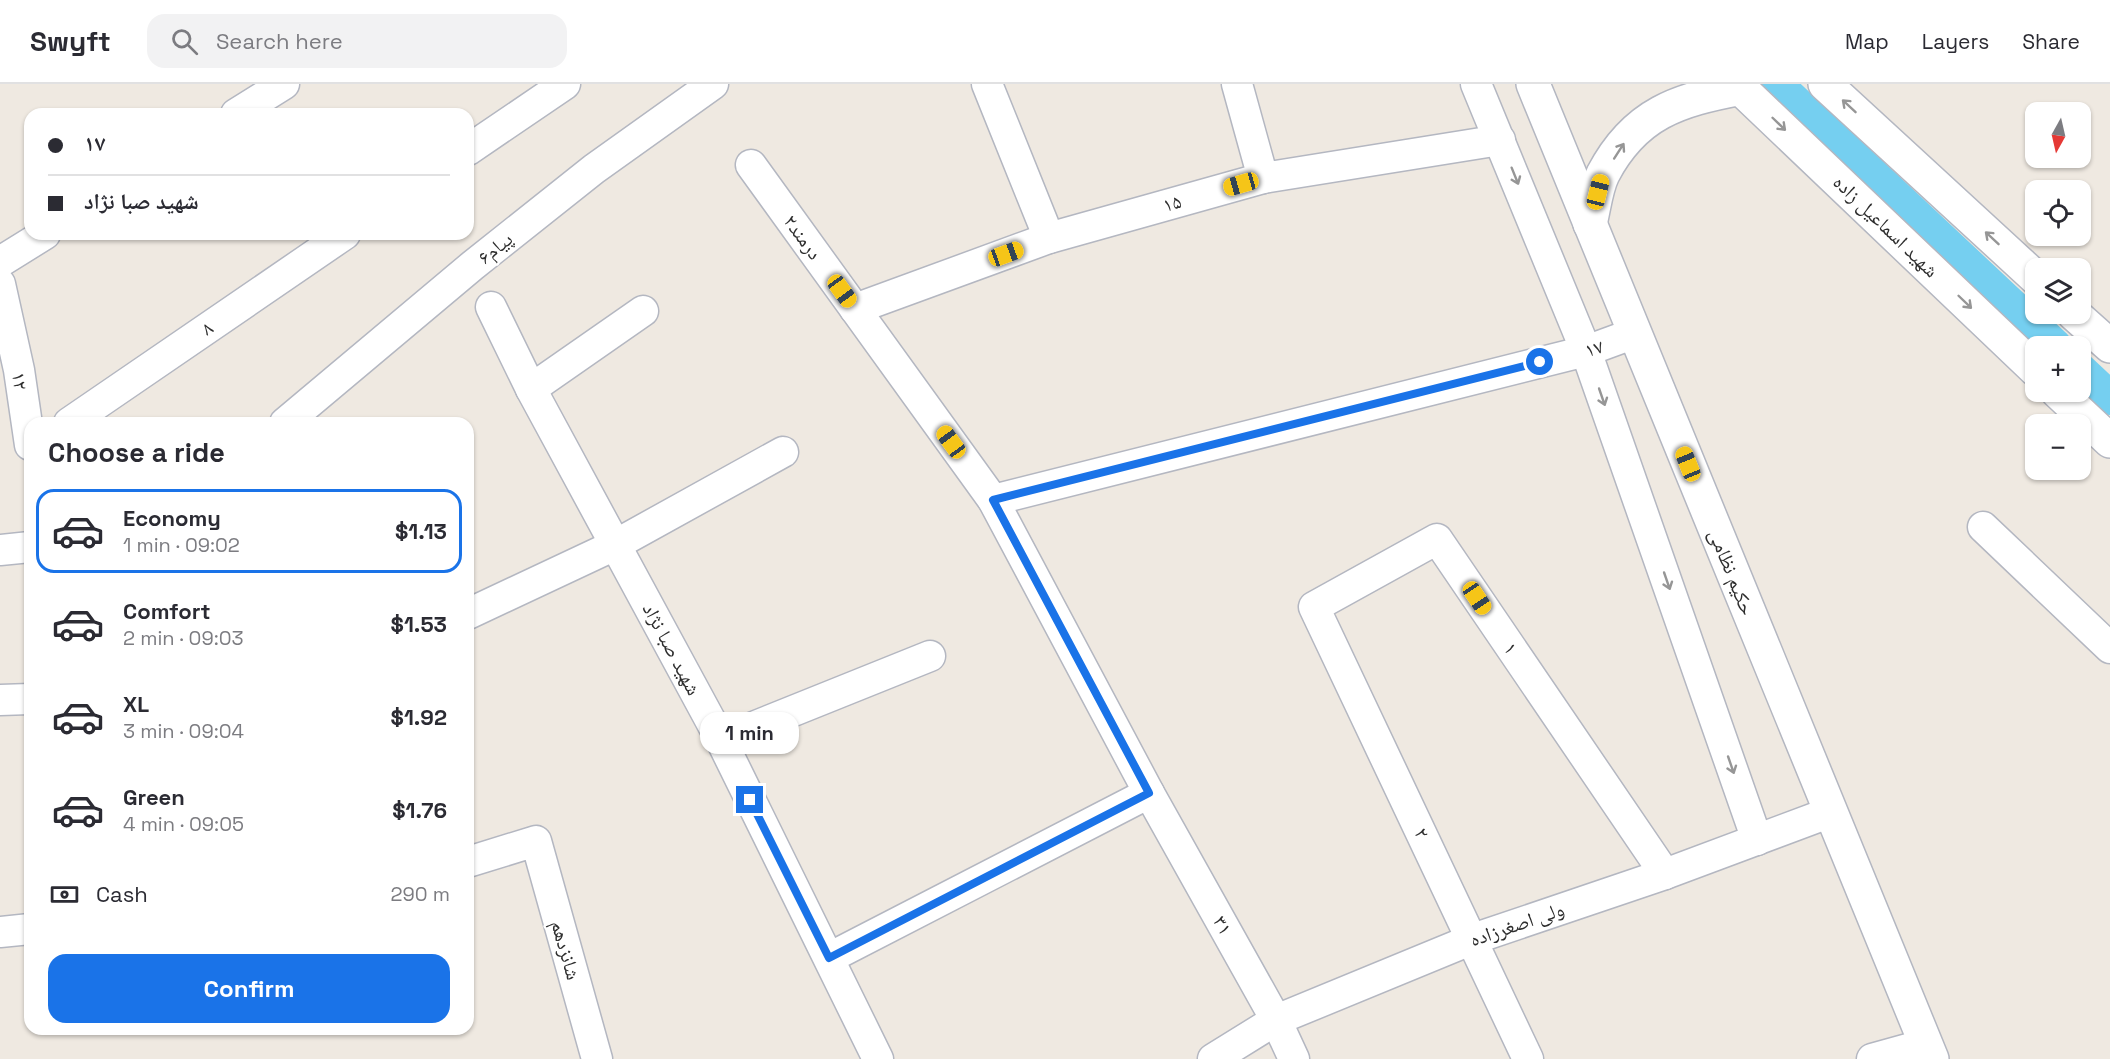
<!DOCTYPE html>
<meta charset="utf-8">
<style>
:root{--surface:#fff;--page:#f2f2f3;--text:#2b2b33;--muted:#7c7c81;--line:#e1e1e2;--accent:#1a73e8}
body{margin:0;font-family:"Space Grotesk","Noto Naskh Arabic",sans-serif;background:var(--page);color:var(--text);height:100vh;display:flex;flex-direction:column;font-size:22px;white-space:nowrap}
*{box-sizing:border-box;margin:0}
p{font-size:20px;color:var(--muted)}
.icon{flex:none;width:33px;height:33px;fill:none;stroke:currentColor;stroke-width:2;stroke-linecap:round;stroke-linejoin:round}
.map{position:relative;flex:1;overflow:hidden}
.panel{position:absolute;left:24px;top:333px;width:450px;height:618px;display:flex;flex-direction:column;background:var(--surface);border-radius:18px;box-shadow:0 2px 4px #0004}
.panel>*{flex:none}
.guide{position:absolute;left:24px;top:24px;width:450px;height:132px;border-radius:18px;box-shadow:0 2px 4px #0004;display:grid;align-content:center;height:132px;padding:0 24px;background:var(--surface)}
.needle{width:39px;rotate:188deg}
.buttons{position:absolute;left:2025px;top:18px;display:grid;gap:12px}
.buttons a{display:grid;place-items:center;width:66px;height:66px;border-radius:12px;background:var(--surface);box-shadow:0 2px 4px #0004;font-size:30px}
.end{position:absolute;width:27px;height:27px;margin:-14px;border:8px solid #1a73e8;background:#fff;box-shadow:0 0 0 3px #fff}
.from{border-radius:50%}
.bubble{position:absolute;height:42px;border-radius:18px;background:var(--surface);box-shadow:0 2px 4px #0004;font-size:20px;font-weight:600;line-height:42px;text-align:center}
.car{position:absolute;width:18px;height:36px;margin:-18px -9px;border-radius:8px;box-shadow:0 0 4px 2px #0007;background:linear-gradient(#f5c518 24%,#345 0 40%,#f5c518 0 76%,#345 0 86%,#f5c518 0)}
.guide b{display:flex;align-items:center;gap:21px;height:57px;font-size:22px}
.guide b+b{border-top:2px solid var(--line)}
.guide i{width:15px;height:15px;background:var(--text)}
ul{padding:0;list-style:none}
li{display:flex;align-items:center;gap:18px;height:84px;margin:0 12px 9px;padding:0 12px;border:3px solid transparent;border-radius:18px}
li div{flex:1}
li b{display:block;font-size:22px}
li em{font-style:normal;font-weight:600}
li.active{border-color:var(--accent)}
li>.icon{width:54px;height:54px;stroke-width:1.5}
h2{padding:0 24px;font-size:27px;line-height:72px}
.pay{display:flex;align-items:center;gap:15px;height:66px;padding:0 24px;font-size:22px}
.pay p{margin-inline-start:auto}
.cta{display:flex;gap:12px;margin-top:auto;padding:12px 24px}
.cta a{flex:1;height:69px;border-radius:18px;background:var(--accent);color:#fff;font-size:24px;font-weight:600;line-height:69px;text-align:center}
header{display:flex;align-items:center;gap:36px;box-sizing:border-box;height:84px;padding:0 30px;background:var(--surface);border-bottom:2px solid var(--line)}
header strong{font-size:28px}
nav{display:flex;gap:33px;margin-inline-start:auto;font-size:21px}
.search{width:420px;height:54px;background:var(--page);display:flex;align-items:center;gap:15px;box-sizing:border-box;padding:0 21px;border-radius:18px;color:var(--muted);font-size:22px}
.map>svg:first-child{display:block}
.lines{fill:none;stroke-linecap:round;stroke-linejoin:round}
.canal{stroke:#75cff0;stroke-width:34}
.minor-casing{stroke:#b4b7c1;stroke-width:33}
.tertiary-casing{stroke:#b4b7c1;stroke-width:36}
.secondary-casing{stroke:#b4b7c1;stroke-width:36}
.minor{stroke:#fff;stroke-width:30}
.tertiary{stroke:#fff;stroke-width:33}
.secondary{stroke:#fff;stroke-width:33}
.oneway{stroke:#969696}
.route{stroke:#1a73e8;stroke-width:8}
.labels{text-anchor:middle;stroke-width:4.5;stroke-linejoin:round;paint-order:stroke}
.street-label{font-size:20px;fill:#2e2e2e;stroke:#fff}
</style>
<header>
<strong>Swyft</strong>
<div class="search"><svg class="icon" aria-label="search" viewBox="0 0 24 24"><circle cx="10" cy="10" r="6"/><path d="M15 15l6 6"/></svg>Search here</div>
<nav><a>Map</a><a>Layers</a><a>Share</a></nav>
</header>
<div class="map">
<svg width="2110" height="975" viewBox="0 0 2110 975">
<rect width="100%" height="100%" fill="#efe9e1"/>
<g class="lines">
<g class="canal">
<polyline points="1776,0 2055,262"/>
<polyline points="2080,286 2110,314"/>
</g>
<g class="minor-casing">
<g id="minor">
<polyline points="987,0 1049,154"/>
<polyline points="1237,0 1263,94"/>
<polyline points="1476,0 1586,267 1757,756"/>
<polyline points="236,30 284,0"/>
<polyline points="468,66 565,0"/>
<polyline points="751,81 993,416 1149,709 829,874"/>
<polyline points="0,178 45,150"/>
<polyline points="0,200 19,286 30,361"/>
<polyline points="491,223 531,305 721,656 878,975"/>
<polyline points="855,225 1049,154 1263,94 1500,56"/>
<polyline points="531,305 643,227"/>
<polyline points="69,339 345,150"/>
<polyline points="285,339 472,182 594,85 713,0"/>
<polyline points="993,416 1586,267 1635,249"/>
<polyline points="1983,443 2110,564"/>
<polyline points="0,466 30,463"/>
<polyline points="468,530 615,461 783,368"/>
<polyline points="0,616 30,615"/>
<polyline points="721,656 930,572"/>
<polyline points="1149,709 1276,936 1294,975"/>
<polyline points="468,778 536,757 597,975"/>
<polyline points="0,848 30,845"/>
<polyline points="1213,975 1276,936 1473,855 1665,790 1831,728"/>
<polyline points="1528,975 1314,523 1437,455 1665,790"/>
<polyline points="1872,975 1926,960"/>
</g>
</g>
<g class="tertiary-casing">
<g id="tertiary">
<polyline points="1736,0 2036,286"/>
<polyline points="1825,0 2036,194"/>
<polyline points="2074,230 2110,262"/>
<polyline points="2058,308 2110,357"/>
</g>
</g>
<g class="secondary-casing">
<g id="secondary">
<polyline points="1533,0 1932,975"/>
<path d="M1590,140C1594,124 1596,104 1603,90C1635,29 1678,16 1742,4"/>
</g>
</g>
<use href="#minor" class="minor"/>
<use href="#tertiary" class="tertiary"/>
<use href="#secondary" class="secondary"/>
</g>
<defs><path id="oneway-shaft" d="M-6 0H5M1.5-3L5.5 0L1.5 3" fill="none" stroke-width="1.6" stroke-linecap="round" stroke-linejoin="round" transform="scale(1.5)"/></defs>
<g class="oneway">
<use href="#oneway-shaft" transform="translate(1849 22) rotate(-137)"/>
<use href="#oneway-shaft" transform="translate(1779 40) rotate(44)"/>
<use href="#oneway-shaft" transform="translate(1619 67) rotate(-57)"/>
<use href="#oneway-shaft" transform="translate(1515 92) rotate(68)"/>
<use href="#oneway-shaft" transform="translate(1992 154) rotate(-137)"/>
<use href="#oneway-shaft" transform="translate(1965 218) rotate(44)"/>
<use href="#oneway-shaft" transform="translate(1602 313) rotate(71)"/>
<use href="#oneway-shaft" transform="translate(1667 497) rotate(71)"/>
<use href="#oneway-shaft" transform="translate(1731 681) rotate(71)"/>
</g>
<g class="lines">
<polyline class="route" points="750,716 829,874 1149,709 993,416 1540,278"/>
</g>
<g class="labels">
<g class="street-label">
<text transform="translate(1172 119) rotate(-16)" y="7">۱۵</text>
<text transform="translate(1886 142) rotate(44)" y="7">شهید اسماعیل زاده</text>
<text transform="translate(803 153) rotate(54)" y="7">درمند۲</text>
<text transform="translate(495 164) rotate(-39)" y="7">۶پیام</text>
<text transform="translate(207 244) rotate(-34)" y="7">۸</text>
<text transform="translate(1594 264) rotate(-18)" y="7">۱۷</text>
<text transform="translate(20 297) rotate(81)" y="7">۱۲</text>
<text transform="translate(1732 488) rotate(68)" y="7">حکیم نظامی</text>
<text transform="translate(1511 564) rotate(56)" y="7">۱</text>
<text transform="translate(672 565) rotate(62)" y="7">شهید صبا نژاد</text>
<text transform="translate(1422 749) rotate(64)" y="7">۲</text>
<text transform="translate(1517 840) rotate(-19)" y="7">ولی اصغرزاده</text>
<text transform="translate(1223 841) rotate(61)" y="7">۳۱</text>
<text transform="translate(566 866) rotate(74)" y="7">شانزدهم</text>
</g>
</g>
</svg>
<div class="buttons">
<a><svg class="needle" viewBox="-14 -14 28 28"><path d="M0-13l5 13h-10z" fill="#e53935"/><path d="M0 13l5-13h-10z" fill="#7c7c81"/></svg></a>
<a><svg class="icon" aria-label="locate" viewBox="0 0 24 24"><circle cx="12" cy="12" r="6"/><path d="M12 2v4M12 18v4M2 12h4M18 12h4"/></svg></a>
<a><svg class="icon" aria-label="layers" viewBox="0 0 24 24"><path d="M12 4l9 5-9 5-9-5zM3 14l9 5 9-5"/></svg></a>
<a>+</a>
<a>−</a>
</div>
<i class="end from" style="left:1540px;top:278px"></i>
<i class="end" style="left:750px;top:716px"></i>
<div class="bubble" style="left:700px;top:628px;width:99px">1 min</div>
<i class="car" style="left:1241px;top:100px;rotate:254deg"></i>
<i class="car" style="left:1598px;top:108px;rotate:14deg"></i>
<i class="car" style="left:1006px;top:170px;rotate:70deg"></i>
<i class="car" style="left:842px;top:207px;rotate:144deg"></i>
<i class="car" style="left:951px;top:358px;rotate:324deg"></i>
<i class="car" style="left:1688px;top:380px;rotate:338deg"></i>
<i class="car" style="left:1477px;top:514px;rotate:146deg"></i>
<div class="guide">
<b><i class="from"></i>۱۷</b>
<b><i></i>شهید صبا نژاد</b>
</div>
<section class="panel">
<h2>Choose a ride</h2>
<ul>
<li class="active"><svg class="icon" aria-label="car" viewBox="0 0 24 24"><path d="M5 17H2v-5l4-1 3-4h7l3 4 3 1v5h-3M9 17h6M6 11h13"/><circle cx="7" cy="17" r="2"/><circle cx="17" cy="17" r="2"/></svg><div><b>Economy</b><p>1 min · 09:02</p></div><em>$1.13</em></li>
<li><svg class="icon" aria-label="car" viewBox="0 0 24 24"><path d="M5 17H2v-5l4-1 3-4h7l3 4 3 1v5h-3M9 17h6M6 11h13"/><circle cx="7" cy="17" r="2"/><circle cx="17" cy="17" r="2"/></svg><div><b>Comfort</b><p>2 min · 09:03</p></div><em>$1.53</em></li>
<li><svg class="icon" aria-label="car" viewBox="0 0 24 24"><path d="M5 17H2v-5l4-1 3-4h7l3 4 3 1v5h-3M9 17h6M6 11h13"/><circle cx="7" cy="17" r="2"/><circle cx="17" cy="17" r="2"/></svg><div><b>XL</b><p>3 min · 09:04</p></div><em>$1.92</em></li>
<li><svg class="icon" aria-label="car" viewBox="0 0 24 24"><path d="M5 17H2v-5l4-1 3-4h7l3 4 3 1v5h-3M9 17h6M6 11h13"/><circle cx="7" cy="17" r="2"/><circle cx="17" cy="17" r="2"/></svg><div><b>Green</b><p>4 min · 09:05</p></div><em>$1.76</em></li>
</ul>
<div class="pay"><svg class="icon" aria-label="cash" viewBox="0 0 24 24"><path d="M3 7h18v10H3z"/><circle cx="12" cy="12" r="2"/></svg>Cash<p>290 m</p></div>
<div class="cta"><a>Confirm</a></div>
</section>
</div>
